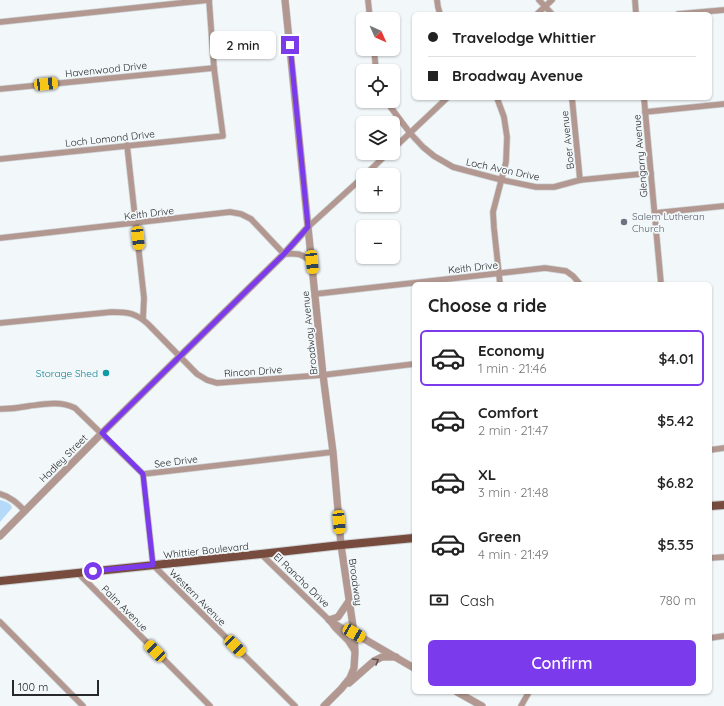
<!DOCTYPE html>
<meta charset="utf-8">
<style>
:root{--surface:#fff;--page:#f2f2f2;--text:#222;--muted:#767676;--line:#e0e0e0;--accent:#7c3aed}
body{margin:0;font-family:Quicksand,sans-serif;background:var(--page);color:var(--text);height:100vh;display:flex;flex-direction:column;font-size:15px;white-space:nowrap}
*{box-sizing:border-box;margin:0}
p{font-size:13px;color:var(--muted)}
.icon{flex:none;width:22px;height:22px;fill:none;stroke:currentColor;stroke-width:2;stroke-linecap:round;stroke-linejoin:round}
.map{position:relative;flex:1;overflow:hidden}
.details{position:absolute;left:412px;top:282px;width:300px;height:412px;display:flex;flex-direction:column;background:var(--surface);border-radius:6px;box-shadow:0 1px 3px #0004}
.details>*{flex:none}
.top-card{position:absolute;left:412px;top:12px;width:300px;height:88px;border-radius:6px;box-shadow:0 1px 3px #0004;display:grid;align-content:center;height:88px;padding:0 16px;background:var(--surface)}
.needle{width:26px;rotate:135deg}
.buttons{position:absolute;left:356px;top:12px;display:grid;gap:8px}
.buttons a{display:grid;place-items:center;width:44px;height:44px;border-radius:6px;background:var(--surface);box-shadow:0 1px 3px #0004;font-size:20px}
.scale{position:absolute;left:12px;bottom:10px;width:87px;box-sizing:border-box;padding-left:4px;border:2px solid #262829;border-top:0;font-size:11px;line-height:14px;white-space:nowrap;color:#262829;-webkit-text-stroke:3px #f2f7fa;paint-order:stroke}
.end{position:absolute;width:18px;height:18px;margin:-9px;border:5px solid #7c3aed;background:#fff;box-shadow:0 0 0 2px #fff}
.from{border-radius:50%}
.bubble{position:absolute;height:28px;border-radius:6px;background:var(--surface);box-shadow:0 1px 3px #0004;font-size:13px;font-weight:600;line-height:28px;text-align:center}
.car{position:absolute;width:12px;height:24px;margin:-12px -6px;border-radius:5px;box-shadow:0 0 3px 1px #0007;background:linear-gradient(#f5c518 24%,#345 0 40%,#f5c518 0 76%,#345 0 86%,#f5c518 0)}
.top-card b{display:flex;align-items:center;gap:14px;height:38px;font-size:15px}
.top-card b+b{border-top:1px solid var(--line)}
.top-card i{width:10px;height:10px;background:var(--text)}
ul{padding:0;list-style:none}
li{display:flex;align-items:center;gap:12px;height:56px;margin:0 8px 6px;padding:0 8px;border:2px solid transparent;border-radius:6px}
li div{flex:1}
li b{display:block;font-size:15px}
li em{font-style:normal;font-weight:600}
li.on{border-color:var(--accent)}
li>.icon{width:36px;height:36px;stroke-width:1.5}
h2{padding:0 16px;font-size:18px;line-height:48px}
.pay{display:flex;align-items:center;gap:10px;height:44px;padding:0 16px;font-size:15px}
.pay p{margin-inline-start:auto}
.primary-button{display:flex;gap:8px;margin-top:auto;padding:8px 16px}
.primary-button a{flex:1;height:46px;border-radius:6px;background:var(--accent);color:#fff;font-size:16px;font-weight:600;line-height:46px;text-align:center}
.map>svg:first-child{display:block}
.green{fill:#b5daf9}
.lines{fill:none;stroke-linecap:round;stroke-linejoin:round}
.minor-casing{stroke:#cdd2d4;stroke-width:7}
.tertiary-casing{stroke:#cdd2d4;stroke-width:8}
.primary-casing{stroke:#cdd2d4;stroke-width:10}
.minor{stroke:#b29890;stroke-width:5.5}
.tertiary{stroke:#b29890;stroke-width:7}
.primary{stroke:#774c3e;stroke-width:8}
.oneway{stroke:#5e5552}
.route{stroke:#7c3aed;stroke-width:5}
.worship-dot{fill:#6b7280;stroke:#f2f7fa;stroke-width:1.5}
.culture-dot{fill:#0f9aa8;stroke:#f2f7fa;stroke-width:1.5}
.labels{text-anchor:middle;stroke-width:3.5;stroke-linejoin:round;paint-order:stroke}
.street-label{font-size:10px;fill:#262829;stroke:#f2f7fa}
.worship-label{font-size:10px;fill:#5b616d;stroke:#f2f7fa;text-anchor:start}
.culture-label{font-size:10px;fill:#0d838f;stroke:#f2f7fa;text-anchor:end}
</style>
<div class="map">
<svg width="724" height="706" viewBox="0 0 724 706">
<rect width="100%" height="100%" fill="#f2f7fa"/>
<path class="green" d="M0,500C5,501 11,503 12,508L0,522Z"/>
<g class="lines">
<g class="minor-casing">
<g id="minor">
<polyline points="368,0 370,19"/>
<polyline points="437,0 438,7 440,14"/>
<polyline points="539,0 552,14"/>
<polyline points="635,0 636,14"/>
<polyline points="537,14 552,0"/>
<polyline points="678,14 724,10"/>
<polyline points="0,22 209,0"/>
<polyline points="374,49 376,71"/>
<polyline points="0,89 214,68"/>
<polyline points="497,98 504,117 507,137 506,162 493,212 494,228 500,284"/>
<polyline points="572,98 580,180"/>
<polyline points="644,98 661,284"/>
<polyline points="386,101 410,133 423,147 434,156 453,167 502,180 536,187 554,187 580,180 651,173"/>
<polyline points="645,112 724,104"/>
<polyline points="127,145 144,298 143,319"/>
<polyline points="393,149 447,98"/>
<polyline points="0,159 223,136 214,68 209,0"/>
<polyline points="365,175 388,153"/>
<polyline points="655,213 724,206"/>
<polyline points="308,227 363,177"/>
<path d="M0,238L230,212L241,214L251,219L284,254C298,253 300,253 312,262"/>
<polyline points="315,294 545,268 566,271 573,276 580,284"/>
<path d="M0,323L112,312C128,312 136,313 148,324L197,374L207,380L217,383L323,375L414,364"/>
<path d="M0,409C10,409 19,408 29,406C45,404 60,401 75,408L143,474L333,452"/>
<polyline points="710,450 724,448"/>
<polyline points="143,474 153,565 295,706"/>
<path d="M0,494C11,497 17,503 25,511"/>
<polyline points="261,554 329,620 335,628 348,641 355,652"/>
<polyline points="710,558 724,557"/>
<polyline points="78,573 210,706"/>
<polyline points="0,622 83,706"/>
<polyline points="333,622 346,630 354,633"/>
<polyline points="710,638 724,636"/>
<polyline points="521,706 529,692"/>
</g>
</g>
<g class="tertiary-casing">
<g id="tertiary">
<polyline points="285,0 323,375 333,452 341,545 354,633 355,652 354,668 350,678 341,689 324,706"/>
<polyline points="0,536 106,429 284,254 308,227"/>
<polyline points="329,620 338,617 349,601"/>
<polyline points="354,633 414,668"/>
<polyline points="349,683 374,661 382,657 396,657"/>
<polyline points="457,692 482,706"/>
</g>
</g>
<g class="primary-casing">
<g id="primary">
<polyline points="710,506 724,505"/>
<polyline points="0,581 261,554 341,545 414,538"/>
</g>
</g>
<use href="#minor" class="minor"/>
<use href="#tertiary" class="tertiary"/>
<use href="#primary" class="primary"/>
</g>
<defs><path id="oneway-chevron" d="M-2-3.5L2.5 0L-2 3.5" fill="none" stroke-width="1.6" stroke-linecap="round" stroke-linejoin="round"/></defs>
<use class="oneway" href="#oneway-chevron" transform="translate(376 661) rotate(-30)"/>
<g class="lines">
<polyline class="route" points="93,571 153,565 143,474 102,433 284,254 308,227 290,45"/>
</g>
<circle class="worship-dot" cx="624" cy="222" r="4"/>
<circle class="culture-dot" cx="106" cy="373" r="4"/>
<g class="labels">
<g class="street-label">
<text transform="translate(106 69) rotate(-6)" y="4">Havenwood Drive</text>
<text transform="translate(110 138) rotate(-6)" y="4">Loch Lomond Drive</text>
<text transform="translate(567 140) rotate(-96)" y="4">Boer Avenue</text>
<text transform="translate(640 156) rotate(-95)" y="4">Glengarry Avenue</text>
<text transform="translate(503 169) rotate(12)" y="4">Loch Avon Drive</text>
<text transform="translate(149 213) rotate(-7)" y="4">Keith Drive</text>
<text transform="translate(473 267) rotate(-6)" y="4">Keith Drive</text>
<text transform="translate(309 333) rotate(-96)" y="4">Broadway Avenue</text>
<text transform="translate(253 371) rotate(-4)" y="4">Rincon Drive</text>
<text transform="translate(63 458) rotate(-45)" y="4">Hadley Street</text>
<text transform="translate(176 461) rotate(-7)" y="4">See Drive</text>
<text transform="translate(206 550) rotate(-6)" y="4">Whittier Boulevard</text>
<text transform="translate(302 580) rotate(44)" y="4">El Rancho Drive</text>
<text transform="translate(356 582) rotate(82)" y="4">Broadway</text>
<text transform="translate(198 597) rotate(45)" y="4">Western Avenue</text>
<text transform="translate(125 608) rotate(45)" y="4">Palm Avenue</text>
</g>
<g class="worship-label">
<text x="632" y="220">Salem Lutheran<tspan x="632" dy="12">Church</tspan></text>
</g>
<g class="culture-label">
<text x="98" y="377">Storage Shed</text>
</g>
</g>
</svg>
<div class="buttons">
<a><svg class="needle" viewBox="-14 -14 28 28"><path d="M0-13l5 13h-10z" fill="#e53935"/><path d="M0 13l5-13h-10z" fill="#767676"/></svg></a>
<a><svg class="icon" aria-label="locate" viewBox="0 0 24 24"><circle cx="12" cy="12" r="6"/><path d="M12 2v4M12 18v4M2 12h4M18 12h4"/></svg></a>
<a><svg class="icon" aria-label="layers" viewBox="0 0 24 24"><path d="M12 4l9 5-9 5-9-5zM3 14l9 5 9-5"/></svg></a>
<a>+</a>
<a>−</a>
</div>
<div class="scale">100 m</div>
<i class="end from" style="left:93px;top:571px"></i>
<i class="end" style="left:290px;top:45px"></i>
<div class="bubble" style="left:210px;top:31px;width:66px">2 min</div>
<i class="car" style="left:46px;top:84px;rotate:84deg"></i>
<i class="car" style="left:138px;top:238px;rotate:174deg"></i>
<i class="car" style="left:312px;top:262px;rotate:174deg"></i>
<i class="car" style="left:339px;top:522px;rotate:175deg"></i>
<i class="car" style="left:354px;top:633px;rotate:120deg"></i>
<i class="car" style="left:235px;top:646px;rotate:135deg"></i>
<i class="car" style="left:155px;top:651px;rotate:315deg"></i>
<div class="top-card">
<b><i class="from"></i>Travelodge Whittier</b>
<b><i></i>Broadway Avenue</b>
</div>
<section class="details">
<h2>Choose a ride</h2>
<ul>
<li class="on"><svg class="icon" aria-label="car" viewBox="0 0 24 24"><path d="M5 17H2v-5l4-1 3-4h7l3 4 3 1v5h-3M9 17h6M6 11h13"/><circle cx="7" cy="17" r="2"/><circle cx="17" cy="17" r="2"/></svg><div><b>Economy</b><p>1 min · 21:46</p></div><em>$4.01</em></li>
<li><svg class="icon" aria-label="car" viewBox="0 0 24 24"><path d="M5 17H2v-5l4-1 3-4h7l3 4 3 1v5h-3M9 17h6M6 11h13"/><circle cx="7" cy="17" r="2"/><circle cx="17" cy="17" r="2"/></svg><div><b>Comfort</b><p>2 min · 21:47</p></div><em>$5.42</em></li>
<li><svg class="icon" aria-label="car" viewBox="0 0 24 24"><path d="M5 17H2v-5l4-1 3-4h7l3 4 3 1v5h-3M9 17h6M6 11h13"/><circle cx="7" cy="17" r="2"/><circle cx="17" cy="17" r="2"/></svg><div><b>XL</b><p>3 min · 21:48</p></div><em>$6.82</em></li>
<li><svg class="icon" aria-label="car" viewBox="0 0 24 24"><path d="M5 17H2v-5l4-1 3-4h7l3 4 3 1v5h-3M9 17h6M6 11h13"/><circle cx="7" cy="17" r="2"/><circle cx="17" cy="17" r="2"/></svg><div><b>Green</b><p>4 min · 21:49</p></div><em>$5.35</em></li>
</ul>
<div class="pay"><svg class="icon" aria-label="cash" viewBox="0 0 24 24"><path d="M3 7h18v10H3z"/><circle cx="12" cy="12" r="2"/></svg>Cash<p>780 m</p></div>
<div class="primary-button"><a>Confirm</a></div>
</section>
</div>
